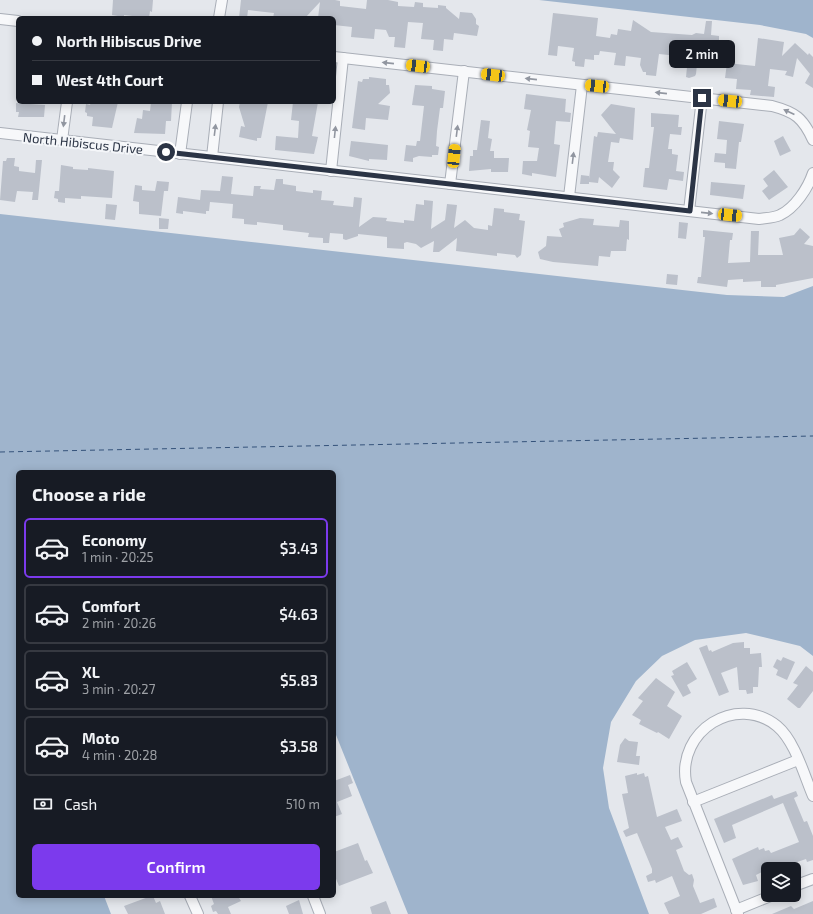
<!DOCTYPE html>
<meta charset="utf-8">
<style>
:root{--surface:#171b24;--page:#242831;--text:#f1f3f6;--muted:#9ea1a6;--line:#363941;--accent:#7c3aed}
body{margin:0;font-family:"Exo 2",sans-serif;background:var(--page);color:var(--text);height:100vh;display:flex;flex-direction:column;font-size:15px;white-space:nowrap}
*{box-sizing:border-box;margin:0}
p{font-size:13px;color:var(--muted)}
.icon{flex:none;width:22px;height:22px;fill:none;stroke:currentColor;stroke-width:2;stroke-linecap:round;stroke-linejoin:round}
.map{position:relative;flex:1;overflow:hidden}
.side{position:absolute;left:16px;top:470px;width:320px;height:428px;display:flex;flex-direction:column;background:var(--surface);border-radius:6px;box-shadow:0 2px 10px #0003}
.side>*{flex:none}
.hud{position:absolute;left:16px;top:16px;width:320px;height:88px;border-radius:6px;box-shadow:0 2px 10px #0003;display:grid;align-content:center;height:88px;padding:0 16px;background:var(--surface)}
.tools{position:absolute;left:761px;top:862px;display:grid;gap:8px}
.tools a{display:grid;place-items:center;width:40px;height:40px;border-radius:6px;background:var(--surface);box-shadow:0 2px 10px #0003;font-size:20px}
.end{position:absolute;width:18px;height:18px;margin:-9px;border:5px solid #2b3445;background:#fff;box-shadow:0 0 0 2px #fff}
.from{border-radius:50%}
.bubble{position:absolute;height:28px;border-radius:6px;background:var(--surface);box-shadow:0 2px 10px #0003;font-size:13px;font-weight:600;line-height:28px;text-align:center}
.car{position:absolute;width:12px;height:24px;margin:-12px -6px;border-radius:5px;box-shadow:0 0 3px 1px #0007;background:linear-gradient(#f5c518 24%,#345 0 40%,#f5c518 0 76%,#345 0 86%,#f5c518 0)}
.hud b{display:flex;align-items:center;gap:14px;height:38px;font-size:15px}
.hud b+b{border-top:1px solid var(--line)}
.hud i{width:10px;height:10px;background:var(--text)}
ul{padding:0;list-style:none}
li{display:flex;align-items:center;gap:12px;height:60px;margin:0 8px 6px;padding:0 8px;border:2px solid var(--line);border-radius:6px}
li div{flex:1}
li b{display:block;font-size:15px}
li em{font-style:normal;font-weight:600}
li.on{border-color:var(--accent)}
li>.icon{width:36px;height:36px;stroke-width:1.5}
h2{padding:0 16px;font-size:18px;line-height:48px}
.pay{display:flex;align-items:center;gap:10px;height:44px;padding:0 16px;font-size:15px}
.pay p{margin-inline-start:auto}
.cta{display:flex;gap:8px;margin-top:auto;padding:8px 16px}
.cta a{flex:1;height:46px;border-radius:6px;background:var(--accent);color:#fff;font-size:16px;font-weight:600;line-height:46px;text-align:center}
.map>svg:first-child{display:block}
.water{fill:#9fb4cc}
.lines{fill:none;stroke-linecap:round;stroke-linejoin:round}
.ferry{stroke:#34527a;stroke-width:1;stroke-dasharray:5 4;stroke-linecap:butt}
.building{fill:#bbc0ca}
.street-casing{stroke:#a9aeb7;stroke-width:12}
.street{stroke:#f7f8fa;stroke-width:10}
.oneway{fill:#9196a0}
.route{stroke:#2b3445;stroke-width:5}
.labels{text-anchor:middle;stroke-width:4;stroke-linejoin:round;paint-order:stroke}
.street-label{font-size:13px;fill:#2b3445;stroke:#f4f6f9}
</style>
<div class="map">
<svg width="813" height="914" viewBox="0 0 813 914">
<rect width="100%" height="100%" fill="#e4e7ec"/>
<g class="water">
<polygon points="539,0 813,0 813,38 806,34 760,25"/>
<polygon points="0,214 727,295 784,297 813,286 813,656 800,646 746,633 695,640 662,656 636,681 611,722 603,768 609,808 649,914 408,914 334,730 334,472 18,472 18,896 104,896 111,914 0,914"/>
</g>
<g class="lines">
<polyline class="ferry" points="0,452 813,436"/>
</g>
<g class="building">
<polygon points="113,0 153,0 152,12 150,11 149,18 124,15 124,17 112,15"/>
<polygon points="241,0 335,0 340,1 340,6 366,9 367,0 388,0 398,2 398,6 414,7 415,2 423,3 423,7 438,8 438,5 446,6 446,8 459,19 460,12 472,13 476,19 476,24 479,26 477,36 454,33 453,40 444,39 443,51 433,50 434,40 421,39 423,23 408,22 405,48 394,47 395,37 389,37 386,30 375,29 374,39 351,37 352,27 334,25 334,18 318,18 320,2 305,18 273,18 274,13 248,10 247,18 239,18"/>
<polygon points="553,13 598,18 596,36 610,38 611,34 617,35 618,29 631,31 633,20 651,32 692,35 696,33 704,34 706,21 712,21 711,35 719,36 719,44 725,45 723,60 718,65 711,56 698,54 696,74 695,76 689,78 686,77 688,57 659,54 656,76 646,75 646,72 643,72 640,65 641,58 626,56 625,66 614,65 616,53 600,51 599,55 594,55 594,60 585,59 584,67 575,66 575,62 572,61 574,48 558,46 557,56 548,55"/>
<polygon points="758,38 784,42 782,56 795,43 808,55 809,53 813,57 813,88 805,83 810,74 797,58 793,77 785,75 787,71 770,69 768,86 775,87 774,97 750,95 751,90 736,89 737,79 725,78 727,63 755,66"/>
<polygon points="369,77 386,79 386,85 389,85 390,93 378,104 390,106 388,120 366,118 365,130 352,128 358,81 362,82 363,79 369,79"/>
<polygon points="415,85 432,86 432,89 445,91 443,108 440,108 437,131 436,146 439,147 438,155 432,155 432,157 419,156 413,158 413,162 404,161 406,145 416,146 417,141 420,141 424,106 412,105"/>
<polygon points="526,94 566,99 565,112 571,113 570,122 556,121 554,144 560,145 556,177 532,173 532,176 522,174 523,161 537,161 539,148 528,147 530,131 527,130 531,110 524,109"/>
<polygon points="91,102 118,102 112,128 92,126 93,117 87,116 87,113 85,112 86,104 90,105"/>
<polygon points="151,102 172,102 171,121 166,121 165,134 134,133 137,118 142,119 143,110 150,111"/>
<polygon points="240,102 268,102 261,138 257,138 257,141 239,137 241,126 245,127 239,107"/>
<polygon points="293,102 318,102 312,136 318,137 314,154 275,150 276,136 298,138 299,121 291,120"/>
<polygon points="16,103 45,105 44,117 18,117 19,112 16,112"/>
<polygon points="611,104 635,108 633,140 620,138 619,143 611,142 608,162 614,162 613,170 620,177 612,188 599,177 598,183 589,182 589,184 580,184 581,175 589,176 589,179 594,136 597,137 598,132 616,134 601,115"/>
<polygon points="651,113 679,115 678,127 682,127 681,135 670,134 668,149 672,149 672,154 678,155 676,171 684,172 683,181 669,179 667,190 643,187 645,168 649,168 654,127 651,127"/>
<polygon points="481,120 490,121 488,138 492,139 490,151 494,151 494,158 509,158 508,172 491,172 491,169 469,171 470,156 473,156 473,150 477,150"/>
<polygon points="719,121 744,124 741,142 739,142 736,169 725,168 725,163 714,162 715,153 726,154 727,140 717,139"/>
<polygon points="783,136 791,151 780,156 774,141"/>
<polygon points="351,141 388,145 387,160 369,159 369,161 349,156"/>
<polygon points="7,158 15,158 14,166 19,167 19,171 35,173 36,160 42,160 38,200 32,200 33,192 17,191 15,202 0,200 3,161 6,161"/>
<polygon points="61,165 73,167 73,169 88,170 88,168 114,171 112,198 81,196 81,199 65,198 65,203 58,202 58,199 54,198 55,191 59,191"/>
<polygon points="774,170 788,187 769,200 762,191 768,186 763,179"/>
<polygon points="222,176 233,177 231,194 253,196 254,186 261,186 260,189 274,190 276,179 283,179 283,184 296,186 296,191 313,193 313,190 322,191 321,200 334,201 333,205 353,207 354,197 362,198 359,227 373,217 387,218 386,221 404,223 404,220 414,221 416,204 424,205 424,200 433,201 431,229 445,220 447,204 457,205 454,228 465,220 474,228 488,230 488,225 492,226 494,208 504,209 504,212 520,214 519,220 525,221 521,255 517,258 515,255 497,253 497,256 456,251 457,238 439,252 433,252 434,241 421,248 416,244 407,242 404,243 404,249 387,248 387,237 358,234 358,236 346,240 343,239 343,234 330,233 329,243 323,243 323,238 308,237 309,233 283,230 283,225 257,222 257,225 244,224 244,219 232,218 233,204 210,202 209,211 206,211 206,214 183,211 183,214 176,213 178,197 200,200 201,190 220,191"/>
<polygon points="157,181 169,182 168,191 164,191 161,216 139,214 139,202 133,201 135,185 142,186 142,190 155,191"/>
<polygon points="711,182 745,185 743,199 710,195"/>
<polygon points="106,204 117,205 115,220 105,219"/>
<polygon points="159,218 169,219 168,229 159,229"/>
<polygon points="580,218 594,219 593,225 619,227 620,220 629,221 629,240 627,239 626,251 611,251 610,257 599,256 598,266 553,262 540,259 538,252 546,246 547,236 562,237 559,229 564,227 563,223"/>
<polygon points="679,222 688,223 686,239 678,238"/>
<polygon points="800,228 810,237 804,244 813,246 813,278 776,285 776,287 761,287 761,281 743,282 743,279 728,280 727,287 697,283 698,277 701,277 705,237 703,237 703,230 733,233 732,240 730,240 728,263 750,262 751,231 759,231 758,255 783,255 779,238 794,235"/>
<polygon points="667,274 678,275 677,285 666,284"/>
<polygon points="744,642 744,648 750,648 750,654 761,653 762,667 759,667 758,687 753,687 753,693 747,694 746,690 739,690 737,667 721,673 729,692 719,696 699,648 707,645 709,651 711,650 712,652 733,643"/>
<polygon points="783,657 795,662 787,680 776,675 778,670 773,667 777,659 781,661"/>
<polygon points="687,662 697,679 687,685 691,693 683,697 671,676 674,675 672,671"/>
<polygon points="806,666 813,672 813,691 800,708 798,708 787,699 798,685 793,683"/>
<polygon points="656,678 675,692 667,706 682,716 669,739 658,732 657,733 639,724 641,720 632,715 643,701 638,698"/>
<polygon points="625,738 629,741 638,742 636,756 640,756 639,765 617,762 620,745"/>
<polygon points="637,773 637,775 644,773 645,777 648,776 657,817 677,809 682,821 665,827 671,840 678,837 683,847 676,850 684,871 689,875 692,874 694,880 693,886 700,903 714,898 717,907 701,914 669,914 664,903 680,896 672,876 656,883 655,880 648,882 646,876 652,873 652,869 637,833 626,837 623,831 629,828 622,794 628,793 625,776"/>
<polygon points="350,775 353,783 348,785 352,796 337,802 342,814 334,817 334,781"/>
<polygon points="796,791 798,796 794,798 804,822 807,821 813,836 813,860 807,862 806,859 777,869 768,869 756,875 758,881 743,885 732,859 758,847 759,850 764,848 765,851 769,850 771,853 799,842 783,803 732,825 736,838 724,843 714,819 772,795 774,799"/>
<polygon points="358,843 365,861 367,860 373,873 339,886 334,874 334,852"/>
<polygon points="151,896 153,896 156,903 160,901 165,914 128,914 124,906"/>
<polygon points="211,896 238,896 241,901 228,907 231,914 218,914 216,911 213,912 211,906 214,904"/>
<polygon points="299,900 303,914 289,914 286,906"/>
<polygon points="386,901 391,914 372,914 370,907"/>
<polygon points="813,901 813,914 772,914 791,906 794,909"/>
</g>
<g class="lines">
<g class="street-casing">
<g id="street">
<polyline points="219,18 222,0"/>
<polyline points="0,19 18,21"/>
<path d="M334,57L772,106C795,112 803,118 813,140"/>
<path d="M0,133L759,219C765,218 774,218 780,215C795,208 808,188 813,173"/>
<polyline points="62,140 67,102"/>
<polyline points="180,154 187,102"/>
<polyline points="212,157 218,102"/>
<polyline points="331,171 343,58"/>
<polyline points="450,184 464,71"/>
<polyline points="569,197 582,85"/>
<polyline points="689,211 702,98"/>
<polyline points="693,802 798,760"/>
<polyline points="794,886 813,879"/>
<polyline points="190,896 198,914"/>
<polyline points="313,896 320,914"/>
<polyline points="736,910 773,895"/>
<path d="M738,914L686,782C677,731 736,693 777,726C795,741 804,775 813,796"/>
</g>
</g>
<use href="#street" class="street"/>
</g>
<defs><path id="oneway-solid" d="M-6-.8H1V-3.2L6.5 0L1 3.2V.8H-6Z"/></defs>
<g class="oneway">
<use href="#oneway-solid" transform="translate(388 63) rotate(-174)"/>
<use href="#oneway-solid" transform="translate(531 79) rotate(-174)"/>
<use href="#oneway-solid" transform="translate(661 93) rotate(-174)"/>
<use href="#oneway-solid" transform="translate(789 112) rotate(-155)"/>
<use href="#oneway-solid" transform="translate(64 121) rotate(97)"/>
<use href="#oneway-solid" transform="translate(215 130) rotate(-83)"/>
<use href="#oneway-solid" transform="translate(457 131) rotate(-83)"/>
<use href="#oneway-solid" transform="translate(335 132) rotate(-84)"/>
<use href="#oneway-solid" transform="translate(573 158) rotate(-83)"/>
<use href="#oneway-solid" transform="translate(707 213) rotate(6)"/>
</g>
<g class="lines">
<polyline class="route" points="166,152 690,211 702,98"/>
</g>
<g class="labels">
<g class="street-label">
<text transform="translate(83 143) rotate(6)" y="5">North Hibiscus Drive</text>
</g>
</g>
</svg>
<div class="tools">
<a><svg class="icon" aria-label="layers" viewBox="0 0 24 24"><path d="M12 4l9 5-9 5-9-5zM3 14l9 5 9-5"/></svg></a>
</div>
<i class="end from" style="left:166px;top:152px"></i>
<i class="end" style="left:702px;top:98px"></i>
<div class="bubble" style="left:669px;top:40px;width:66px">2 min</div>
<i class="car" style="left:418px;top:66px;rotate:277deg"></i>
<i class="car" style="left:493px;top:75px;rotate:277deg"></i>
<i class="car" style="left:597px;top:86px;rotate:276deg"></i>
<i class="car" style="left:730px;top:101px;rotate:276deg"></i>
<i class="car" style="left:454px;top:156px;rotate:6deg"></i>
<i class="car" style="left:730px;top:215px;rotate:96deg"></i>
<div class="hud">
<b><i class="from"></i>North Hibiscus Drive</b>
<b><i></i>West 4th Court</b>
</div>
<section class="side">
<h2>Choose a ride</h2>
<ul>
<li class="on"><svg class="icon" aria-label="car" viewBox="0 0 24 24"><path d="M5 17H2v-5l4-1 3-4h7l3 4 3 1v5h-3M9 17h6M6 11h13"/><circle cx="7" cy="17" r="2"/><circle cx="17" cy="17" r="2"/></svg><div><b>Economy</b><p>1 min · 20:25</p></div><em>$3.43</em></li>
<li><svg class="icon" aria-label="car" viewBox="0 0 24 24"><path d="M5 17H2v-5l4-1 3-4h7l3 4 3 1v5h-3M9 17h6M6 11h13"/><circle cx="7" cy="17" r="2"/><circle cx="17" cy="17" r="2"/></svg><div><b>Comfort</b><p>2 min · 20:26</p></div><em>$4.63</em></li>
<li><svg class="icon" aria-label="car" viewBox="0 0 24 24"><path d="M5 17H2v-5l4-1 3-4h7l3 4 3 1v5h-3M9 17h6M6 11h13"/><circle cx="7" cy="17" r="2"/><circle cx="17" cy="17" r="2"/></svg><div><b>XL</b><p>3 min · 20:27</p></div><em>$5.83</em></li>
<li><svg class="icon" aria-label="car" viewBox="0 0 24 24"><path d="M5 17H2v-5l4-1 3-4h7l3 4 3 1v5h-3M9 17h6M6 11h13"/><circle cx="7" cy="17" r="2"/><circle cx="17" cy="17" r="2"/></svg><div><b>Moto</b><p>4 min · 20:28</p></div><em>$3.58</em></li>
</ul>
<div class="pay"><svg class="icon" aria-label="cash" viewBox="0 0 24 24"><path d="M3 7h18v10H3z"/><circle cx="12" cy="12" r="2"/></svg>Cash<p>510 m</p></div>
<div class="cta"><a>Confirm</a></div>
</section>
</div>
